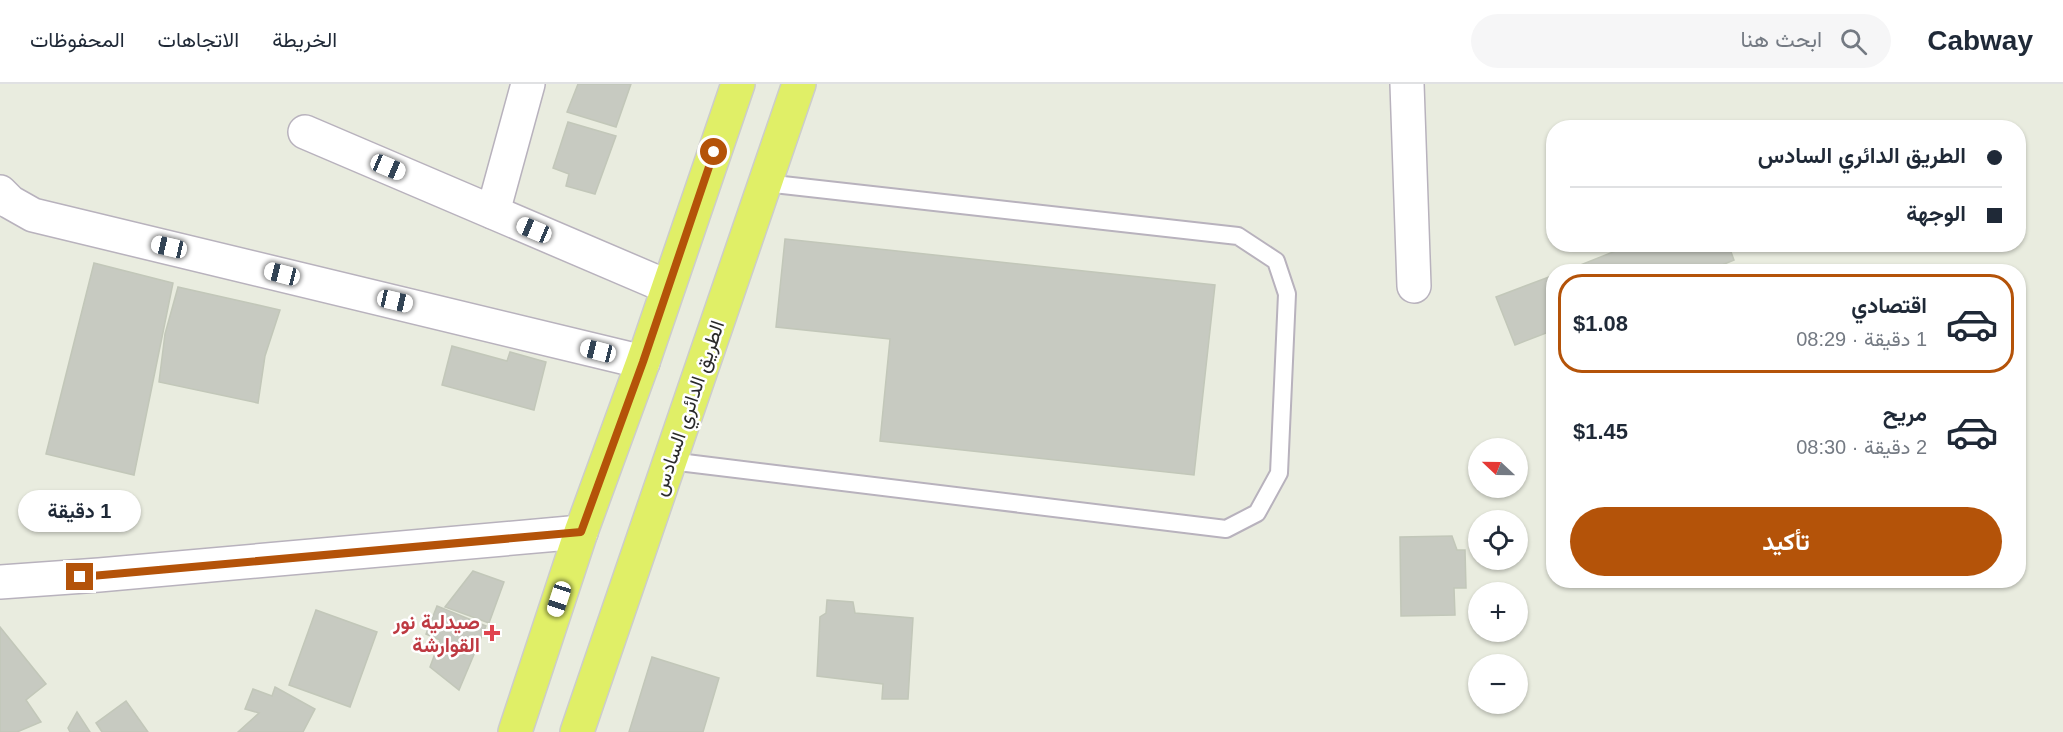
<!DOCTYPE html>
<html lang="ar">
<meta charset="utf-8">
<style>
:root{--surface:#fff;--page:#f6f6f7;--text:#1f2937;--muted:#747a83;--line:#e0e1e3;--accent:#b45309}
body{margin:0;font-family:Helvetica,Vazirmatn,sans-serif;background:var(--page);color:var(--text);direction:rtl;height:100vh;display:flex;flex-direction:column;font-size:22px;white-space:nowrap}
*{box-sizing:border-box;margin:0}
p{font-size:20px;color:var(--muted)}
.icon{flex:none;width:33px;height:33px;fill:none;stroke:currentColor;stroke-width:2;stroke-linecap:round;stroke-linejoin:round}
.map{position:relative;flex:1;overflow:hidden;direction:ltr}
.side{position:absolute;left:1546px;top:180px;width:480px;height:324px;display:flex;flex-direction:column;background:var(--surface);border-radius:24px;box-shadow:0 2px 4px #0004;direction:rtl}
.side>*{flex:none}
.guide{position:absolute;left:1546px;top:36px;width:480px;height:132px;border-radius:24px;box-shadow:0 2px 4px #0004;direction:rtl;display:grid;align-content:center;height:132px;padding:0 24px;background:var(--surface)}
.needle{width:39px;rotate:292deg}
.buttons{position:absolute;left:1468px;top:354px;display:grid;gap:12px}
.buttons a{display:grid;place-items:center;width:60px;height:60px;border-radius:50%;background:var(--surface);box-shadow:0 2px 4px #0004;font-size:30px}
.end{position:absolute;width:27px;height:27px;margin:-14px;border:8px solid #b45309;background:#fff;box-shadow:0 0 0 3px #fff}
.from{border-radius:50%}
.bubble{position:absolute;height:42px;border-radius:21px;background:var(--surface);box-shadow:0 2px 4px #0004;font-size:20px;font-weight:700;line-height:42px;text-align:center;direction:rtl}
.car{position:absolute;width:18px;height:36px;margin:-18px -9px;border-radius:8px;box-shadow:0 0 4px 2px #0007;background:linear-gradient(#fff 24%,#345 0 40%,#fff 0 76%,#345 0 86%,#fff 0)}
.guide b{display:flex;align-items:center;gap:21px;height:57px;font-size:22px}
.guide b+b{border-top:2px solid var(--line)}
.guide i{width:15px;height:15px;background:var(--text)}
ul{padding:10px 0 0;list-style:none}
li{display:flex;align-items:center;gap:18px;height:99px;margin:0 12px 9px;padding:0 12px;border:3px solid transparent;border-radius:24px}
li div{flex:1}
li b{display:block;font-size:22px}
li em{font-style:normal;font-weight:700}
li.on{border-color:var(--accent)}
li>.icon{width:54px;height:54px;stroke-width:1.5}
.cta{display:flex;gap:12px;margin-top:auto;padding:12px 24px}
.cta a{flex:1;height:69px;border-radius:36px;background:var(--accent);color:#fff;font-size:24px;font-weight:700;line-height:69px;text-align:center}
header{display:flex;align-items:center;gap:36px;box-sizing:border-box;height:84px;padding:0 30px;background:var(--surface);border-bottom:2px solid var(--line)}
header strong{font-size:28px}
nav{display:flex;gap:33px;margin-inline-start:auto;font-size:21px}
.search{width:420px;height:54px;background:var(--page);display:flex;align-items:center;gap:15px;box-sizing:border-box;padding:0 21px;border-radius:33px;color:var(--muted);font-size:22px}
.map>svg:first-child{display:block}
.building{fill:#c7cac1;stroke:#c2c7b9;stroke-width:1.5}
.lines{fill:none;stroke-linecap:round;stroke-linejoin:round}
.lane-casing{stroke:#b8b2bd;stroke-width:20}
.street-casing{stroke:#b8b2bd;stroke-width:36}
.highway-casing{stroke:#ccc;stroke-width:36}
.lane{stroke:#fff;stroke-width:16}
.street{stroke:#fff;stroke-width:33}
.highway{stroke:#e0ef67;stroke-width:33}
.route{stroke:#b45309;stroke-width:8}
.health-dot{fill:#e0444e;stroke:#fff;stroke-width:2}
.labels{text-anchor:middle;stroke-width:5;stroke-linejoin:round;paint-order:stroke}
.street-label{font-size:20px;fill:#2b2b2b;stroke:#fff}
.health-label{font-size:20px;font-weight:bold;fill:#be3a42;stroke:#fff;text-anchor:end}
</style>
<header>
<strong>Cabway</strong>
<div class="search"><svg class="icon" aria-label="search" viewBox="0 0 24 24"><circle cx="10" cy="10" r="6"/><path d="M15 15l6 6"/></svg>ابحث هنا</div>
<nav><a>الخريطة</a><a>الاتجاهات</a><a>المحفوظات</a></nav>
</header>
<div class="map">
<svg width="2063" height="648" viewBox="0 0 2063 648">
<rect width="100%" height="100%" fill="#e9ecdf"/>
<g class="building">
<polygon points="578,0 631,0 616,43 567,28"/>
<polygon points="568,38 616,52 595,110 566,102 569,90 553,84"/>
<polygon points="785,155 1215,201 1194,391 880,357 890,255 776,243"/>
<polygon points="1633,160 1728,160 1734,176 1705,188 1563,188"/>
<polygon points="94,179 173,199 134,391 46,370"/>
<polygon points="1554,191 1554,246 1515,261 1496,213"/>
<polygon points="178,203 280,226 265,272 258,319 159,298 165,250"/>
<polygon points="452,262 507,277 510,268 546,278 534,326 442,301"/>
<polygon points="1452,452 1457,466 1465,466 1466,504 1454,504 1455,531 1401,532 1400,453"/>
<polygon points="473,487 504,498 489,539 445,523"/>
<polygon points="827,516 853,518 855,529 913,534 908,615 882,615 883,600 817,592 820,533 826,529"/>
<polygon points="437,522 486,542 459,606 430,583 440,556 426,550"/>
<polygon points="316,526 377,548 350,623 289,601"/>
<polygon points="0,543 46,600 26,616 41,638 17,648 0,648"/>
<polygon points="652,573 719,594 703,648 629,648"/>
<polygon points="275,603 315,625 303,648 238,648 259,629 245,625 253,605 272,612"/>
<polygon points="126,617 148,648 102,648 96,639"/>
<polygon points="77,628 90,648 70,648 68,644"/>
</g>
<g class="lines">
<g class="lane-casing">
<polyline id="lane" points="670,377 1226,445 1257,429 1279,389 1287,210 1276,177 1238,152 765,99"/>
</g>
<g class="street-casing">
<g id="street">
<polyline points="1407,0 1414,202"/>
<polyline points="305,48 668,203"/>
<polyline points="0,108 10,118 33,131 643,278"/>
<polyline points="493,128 528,0"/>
<polyline points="0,498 99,491 581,448"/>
</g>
</g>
<g class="highway-casing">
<g id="highway">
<polyline points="515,648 581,448 643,278 738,0"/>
<polyline points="577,648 799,0"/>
</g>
</g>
<use href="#lane" class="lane"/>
<use href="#street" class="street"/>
<use href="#highway" class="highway"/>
</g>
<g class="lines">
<polyline class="route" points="80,493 581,448 643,278 714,68"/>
</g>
<path class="health-dot" d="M489 540h6v6h6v6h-6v6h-6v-6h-6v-6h6z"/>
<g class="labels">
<g class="street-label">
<text transform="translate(688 324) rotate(-71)" y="7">الطريق الدائري السادس</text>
</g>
<g class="health-label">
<text x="480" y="545">صيدلية نور<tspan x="480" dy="23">القوارشة</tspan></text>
</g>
</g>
</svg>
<div class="buttons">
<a><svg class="needle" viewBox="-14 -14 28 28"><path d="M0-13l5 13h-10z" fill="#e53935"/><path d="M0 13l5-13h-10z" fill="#747a83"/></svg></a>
<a><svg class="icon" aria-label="locate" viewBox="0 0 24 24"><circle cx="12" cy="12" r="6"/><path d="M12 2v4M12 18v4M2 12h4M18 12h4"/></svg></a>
<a>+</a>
<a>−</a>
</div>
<i class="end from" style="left:714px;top:68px"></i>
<i class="end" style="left:80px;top:493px"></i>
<div class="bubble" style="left:18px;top:406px;width:123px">1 دقيقة</div>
<i class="car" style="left:388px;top:83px;rotate:113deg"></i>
<i class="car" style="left:534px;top:146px;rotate:293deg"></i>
<i class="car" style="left:169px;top:163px;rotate:283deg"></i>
<i class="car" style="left:282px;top:190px;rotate:284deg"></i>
<i class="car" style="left:395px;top:217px;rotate:103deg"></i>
<i class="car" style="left:598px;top:267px;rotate:284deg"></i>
<i class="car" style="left:559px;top:515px;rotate:198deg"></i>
<div class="guide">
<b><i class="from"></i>الطريق الدائري السادس</b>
<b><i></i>الوجهة</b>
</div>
<section class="side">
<ul>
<li class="on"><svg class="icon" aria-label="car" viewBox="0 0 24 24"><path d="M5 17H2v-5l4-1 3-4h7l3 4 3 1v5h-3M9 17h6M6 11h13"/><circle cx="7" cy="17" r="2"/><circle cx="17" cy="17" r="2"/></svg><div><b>اقتصادي</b><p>1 دقيقة · 08:29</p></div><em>$1.08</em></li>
<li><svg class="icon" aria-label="car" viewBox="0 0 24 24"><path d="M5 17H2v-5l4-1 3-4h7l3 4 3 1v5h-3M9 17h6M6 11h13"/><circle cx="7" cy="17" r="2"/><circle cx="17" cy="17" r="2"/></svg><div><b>مريح</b><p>2 دقيقة · 08:30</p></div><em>$1.45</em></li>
</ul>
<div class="cta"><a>تأكيد</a></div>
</section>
</div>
